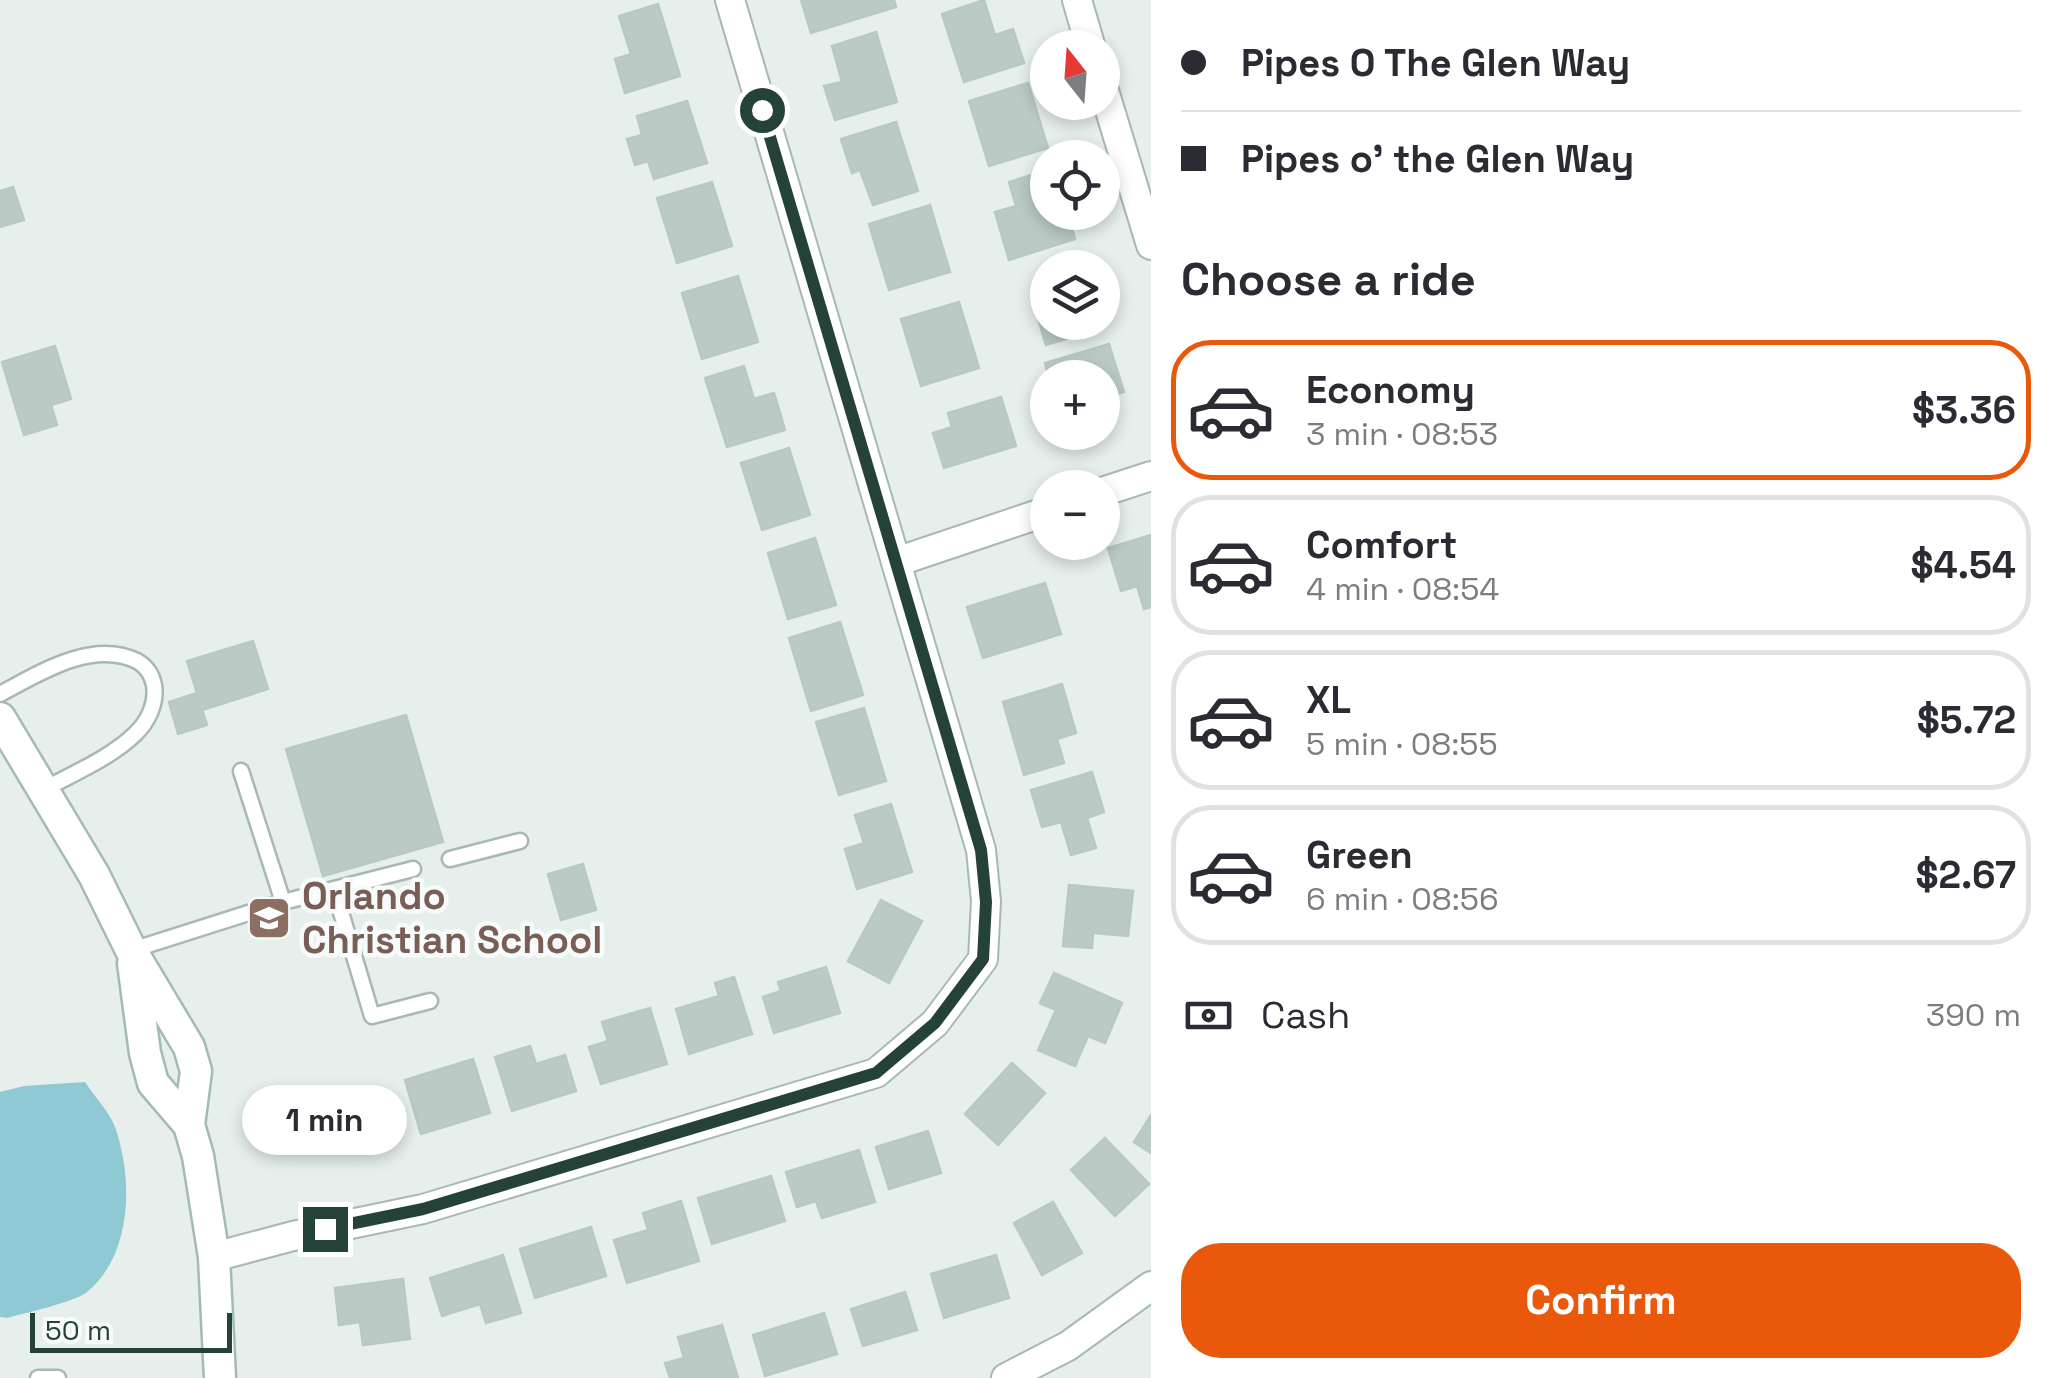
<!DOCTYPE html>
<meta charset="utf-8">
<style>
:root{--surface:#fff;--page:#f2f2f3;--text:#2b2b33;--muted:#7c7c81;--line:#e1e1e2;--accent:#ea580c}
body{margin:0;font-family:"Space Grotesk",sans-serif;background:var(--page);color:var(--text);height:100vh;display:flex;flex-direction:column;font-size:38px;white-space:nowrap}
*{box-sizing:border-box;margin:0}
p{font-size:32px;color:var(--muted)}
.icon{flex:none;width:55px;height:55px;fill:none;stroke:currentColor;stroke-width:2;stroke-linecap:round;stroke-linejoin:round}
.map{position:relative;flex:1;overflow:hidden}
.side{display:flex;flex-direction:column;background:var(--surface);width:900px}
.side>*{flex:none}
.banner{display:grid;align-content:center;height:220px;padding:0 30px;background:var(--surface)}
.needle{width:65px;rotate:343deg}
.controls{position:absolute;left:1030px;top:30px;display:grid;gap:20px}
.controls a{display:grid;place-items:center;width:90px;height:90px;border-radius:50%;background:var(--surface);box-shadow:0 5px 15px #0003;font-size:50px}
.scale{position:absolute;left:30px;bottom:25px;width:202px;box-sizing:border-box;padding-left:10px;border:5px solid #24423a;border-top:0;font-size:28px;line-height:35px;white-space:nowrap;color:#24423a;-webkit-text-stroke:8px #f7fbf9;paint-order:stroke}
.end{position:absolute;width:45px;height:45px;margin:-22px;border:12px solid #24423a;background:#fff;box-shadow:0 0 0 5px #fff}
.from{border-radius:50%}
.bubble{position:absolute;height:70px;border-radius:35px;background:var(--surface);box-shadow:0 5px 15px #0003;font-size:32px;font-weight:700;line-height:70px;text-align:center}
.banner b{display:flex;align-items:center;gap:35px;height:95px;font-size:38px}
.banner b+b{border-top:2px solid var(--line)}
.banner i{width:25px;height:25px;background:var(--text)}
ul{padding:0;list-style:none}
li{display:flex;align-items:center;gap:30px;height:140px;margin:0 20px 15px;padding:0 10px;border:5px solid var(--line);border-radius:40px}
li div{flex:1}
li b{display:block;font-size:38px}
li em{font-style:normal;font-weight:700}
li.on{border-color:var(--accent)}
li>.icon{width:90px;height:90px;stroke-width:1.5}
h2{padding:0 30px;font-size:45px;line-height:120px}
.pay{display:flex;align-items:center;gap:25px;height:110px;padding:0 30px;font-size:38px}
.pay p{margin-inline-start:auto}
.cta{display:flex;gap:20px;margin-top:auto;padding:20px 30px}
.cta a{flex:1;height:115px;border-radius:40px;background:var(--accent);color:#fff;font-size:40px;font-weight:700;line-height:115px;text-align:center}
main{display:flex;flex:1;min-height:0}
.map>svg:first-child{display:block}
.water{fill:#8ec9d4}
.building{fill:#bbcac4;stroke:#b8c9c2;stroke-width:2.5}
.lines{fill:none;stroke-linecap:round;stroke-linejoin:round}
.lane-casing{stroke:#a8b8b2;stroke-width:19}
.street-casing{stroke:#a8b8b2;stroke-width:32}
.secondary-casing{stroke:#a4bbb3;stroke-width:35}
.lane{stroke:#fff;stroke-width:14}
.street{stroke:#fff;stroke-width:28}
.secondary{stroke:#fff;stroke-width:30}
.route{stroke:#24423a;stroke-width:12}
.labels{text-anchor:middle;stroke-width:9;stroke-linejoin:round;paint-order:stroke}
.education-label{font-size:38px;font-weight:bold;fill:#785e54;stroke:#f7fbf9;text-anchor:start}
</style>
<main>
<div class="map">
<svg width="1151" height="1378" viewBox="0 0 1151 1378">
<rect width="100%" height="100%" fill="#e6efeb"/>
<path class="water" d="M85,1082C94,1096 109,1111 115,1127C133,1178 133,1254 87,1292C75,1302 25,1313 7,1318L0,1317V1092L24,1086Z"/>
<g class="building">
<polygon points="801,0 894,0 896,7 811,33"/>
<polygon points="984,0 995,35 1013,29 1024,63 964,82 942,14"/>
<polygon points="658,4 680,76 625,93 615,59 631,54 619,16"/>
<polygon points="876,32 897,102 835,120 824,86 842,82 832,46"/>
<polygon points="1028,83 1048,148 989,166 969,101"/>
<polygon points="687,101 707,163 654,179 648,161 635,165 627,139 642,135 637,116"/>
<polygon points="896,122 918,191 873,205 860,170 852,173 841,139"/>
<polygon points="1048,170 1048,212 1067,212 1075,239 1009,260 995,212 1016,206 1009,182"/>
<polygon points="712,182 732,246 677,263 657,198"/>
<polygon points="13,187 24,220 0,227 0,191"/>
<polygon points="930,205 950,272 889,290 869,224"/>
<polygon points="738,276 758,342 702,359 682,293"/>
<polygon points="1048,293 1048,322 1100,322 1102,328 1046,345 1032,298"/>
<polygon points="959,302 979,368 921,386 901,319"/>
<polygon points="1109,344 1124,392 1102,399 1102,378 1049,378 1045,363"/>
<polygon points="55,346 71,399 51,405 57,425 24,435 2,362"/>
<polygon points="744,366 754,399 774,393 785,430 727,447 705,378"/>
<polygon points="1001,397 1016,446 944,468 933,433 952,427 948,413"/>
<polygon points="789,448 810,515 762,530 741,463"/>
<polygon points="1151,535 1151,607 1144,609 1137,586 1121,591 1108,548"/>
<polygon points="815,538 836,605 788,619 768,553"/>
<polygon points="1045,583 1061,634 983,658 967,607"/>
<polygon points="840,622 863,695 811,711 789,638"/>
<polygon points="253,641 268,689 202,710 207,725 178,734 169,702 197,693 187,661"/>
<polygon points="1062,684 1076,733 1057,739 1064,763 1024,775 1003,702"/>
<polygon points="864,708 886,781 839,795 816,722"/>
<polygon points="406,715 443,842 323,876 286,749"/>
<polygon points="1092,772 1104,812 1087,818 1096,848 1071,855 1061,822 1042,827 1031,790"/>
<polygon points="891,804 912,872 857,889 845,849 864,843 855,815"/>
<polygon points="583,864 596,910 561,920 548,874"/>
<polygon points="1069,885 1133,891 1128,936 1093,933 1092,948 1063,946"/>
<polygon points="881,900 922,921 889,983 848,961"/>
<polygon points="826,967 840,1013 774,1033 763,997 781,991 778,982"/>
<polygon points="1054,973 1122,1003 1105,1043 1088,1036 1075,1066 1038,1050 1056,1010 1040,1003"/>
<polygon points="734,977 752,1034 689,1054 676,1009 719,996 715,983"/>
<polygon points="650,1008 667,1064 601,1084 589,1047 608,1041 602,1022"/>
<polygon points="530,1046 536,1064 565,1055 576,1091 512,1111 495,1057"/>
<polygon points="473,1059 490,1113 421,1134 405,1080"/>
<polygon points="1012,1063 1045,1093 998,1145 965,1114"/>
<polygon points="1151,1115 1151,1153 1134,1142"/>
<polygon points="928,1131 941,1173 889,1189 876,1147"/>
<polygon points="1105,1138 1149,1184 1115,1216 1071,1170"/>
<polygon points="859,1150 875,1202 822,1218 816,1201 797,1207 786,1172"/>
<polygon points="771,1176 785,1221 712,1244 698,1198"/>
<polygon points="681,1201 699,1261 627,1283 614,1240 648,1230 643,1213"/>
<polygon points="1053,1202 1082,1253 1042,1275 1014,1223"/>
<polygon points="591,1227 606,1276 535,1298 520,1249"/>
<polygon points="503,1255 521,1313 486,1323 480,1304 442,1316 430,1278"/>
<polygon points="996,1255 1009,1298 944,1318 931,1274"/>
<polygon points="403,1279 410,1339 363,1345 360,1322 339,1325 335,1288"/>
<polygon points="905,1292 917,1330 863,1346 851,1309"/>
<polygon points="824,1313 837,1354 765,1376 753,1335"/>
<polygon points="722,1325 738,1378 670,1378 665,1363 684,1358 678,1337"/>
</g>
<g class="lines">
<g class="lane-casing">
<g id="lane">
<path d="M0,694C39,673 93,639 137,661C146,666 152,675 154,685C157,703 148,722 135,734C112,757 72,774 43,790"/>
<polyline points="450,859 520,841"/>
<polyline points="334,889 372,1016 430,1001"/>
<polyline points="283,902 413,869"/>
<polyline points="132,950 283,902 241,771"/>
<polyline points="38,1378 58,1378"/>
</g>
</g>
<g class="street-casing">
<g id="street">
<polyline points="1077,0 1091,48"/>
<polyline points="1102,84 1151,245"/>
<polyline points="1102,492 1151,476"/>
<polyline points="896,562 1048,511"/>
<polyline points="214,1257 293,1236 423,1209 876,1073 935,1023 983,959 986,901 981,850 730,0"/>
<polyline points="1006,1378 1068,1346 1151,1286"/>
</g>
</g>
<g class="secondary-casing">
<g id="secondary">
<polyline points="0,718 94,875 131,950 189,1047 196,1071 189,1125 198,1156 214,1257 220,1378"/>
<polyline points="133,963 145,1053 153,1083 189,1125"/>
</g>
</g>
<use href="#lane" class="lane"/>
<use href="#street" class="street"/>
<use href="#secondary" class="secondary"/>
</g>
<g class="lines">
<polyline class="route" points="325,1229 423,1209 876,1073 935,1023 983,959 986,902 981,850 762,110"/>
</g>
<defs>
<g id="school-square" transform="scale(2.25)"><rect x="-9" y="-9" width="18" height="18" rx="4" fill="#8d6e63" stroke="#f7fbf9"/><path d="M0-5L7-2L0 1L-7-2ZM-4 1L0 2.5L4 1V4Q0 6-4 4Z" fill="#fff"/></g>
</defs>
<g fill-rule="evenodd">
<use href="#school-square" x="269" y="918"/>
</g>
<g class="labels">
<g class="education-label">
<text x="302" y="909">Orlando<tspan x="302" dy="44">Christian School</tspan></text>
</g>
</g>
</svg>
<div class="controls">
<a><svg class="needle" viewBox="-14 -14 28 28"><path d="M0-13l5 13h-10z" fill="#e53935"/><path d="M0 13l5-13h-10z" fill="#7c7c81"/></svg></a>
<a><svg class="icon" aria-label="locate" viewBox="0 0 24 24"><circle cx="12" cy="12" r="6"/><path d="M12 2v4M12 18v4M2 12h4M18 12h4"/></svg></a>
<a><svg class="icon" aria-label="layers" viewBox="0 0 24 24"><path d="M12 4l9 5-9 5-9-5zM3 14l9 5 9-5"/></svg></a>
<a>+</a>
<a>−</a>
</div>
<div class="scale">50 m</div>
<i class="end from" style="left:762px;top:110px"></i>
<i class="end" style="left:325px;top:1229px"></i>
<div class="bubble" style="left:242px;top:1085px;width:165px">1 min</div>
</div>
<section class="side">
<div class="banner">
<b><i class="from"></i>Pipes O The Glen Way</b>
<b><i></i>Pipes o' the Glen Way</b>
</div>
<h2>Choose a ride</h2>
<ul>
<li class="on"><svg class="icon" aria-label="car" viewBox="0 0 24 24"><path d="M5 17H2v-5l4-1 3-4h7l3 4 3 1v5h-3M9 17h6M6 11h13"/><circle cx="7" cy="17" r="2"/><circle cx="17" cy="17" r="2"/></svg><div><b>Economy</b><p>3 min · 08:53</p></div><em>$3.36</em></li>
<li><svg class="icon" aria-label="car" viewBox="0 0 24 24"><path d="M5 17H2v-5l4-1 3-4h7l3 4 3 1v5h-3M9 17h6M6 11h13"/><circle cx="7" cy="17" r="2"/><circle cx="17" cy="17" r="2"/></svg><div><b>Comfort</b><p>4 min · 08:54</p></div><em>$4.54</em></li>
<li><svg class="icon" aria-label="car" viewBox="0 0 24 24"><path d="M5 17H2v-5l4-1 3-4h7l3 4 3 1v5h-3M9 17h6M6 11h13"/><circle cx="7" cy="17" r="2"/><circle cx="17" cy="17" r="2"/></svg><div><b>XL</b><p>5 min · 08:55</p></div><em>$5.72</em></li>
<li><svg class="icon" aria-label="car" viewBox="0 0 24 24"><path d="M5 17H2v-5l4-1 3-4h7l3 4 3 1v5h-3M9 17h6M6 11h13"/><circle cx="7" cy="17" r="2"/><circle cx="17" cy="17" r="2"/></svg><div><b>Green</b><p>6 min · 08:56</p></div><em>$2.67</em></li>
</ul>
<div class="pay"><svg class="icon" aria-label="cash" viewBox="0 0 24 24"><path d="M3 7h18v10H3z"/><circle cx="12" cy="12" r="2"/></svg>Cash<p>390 m</p></div>
<div class="cta"><a>Confirm</a></div>
</section>
</main>
